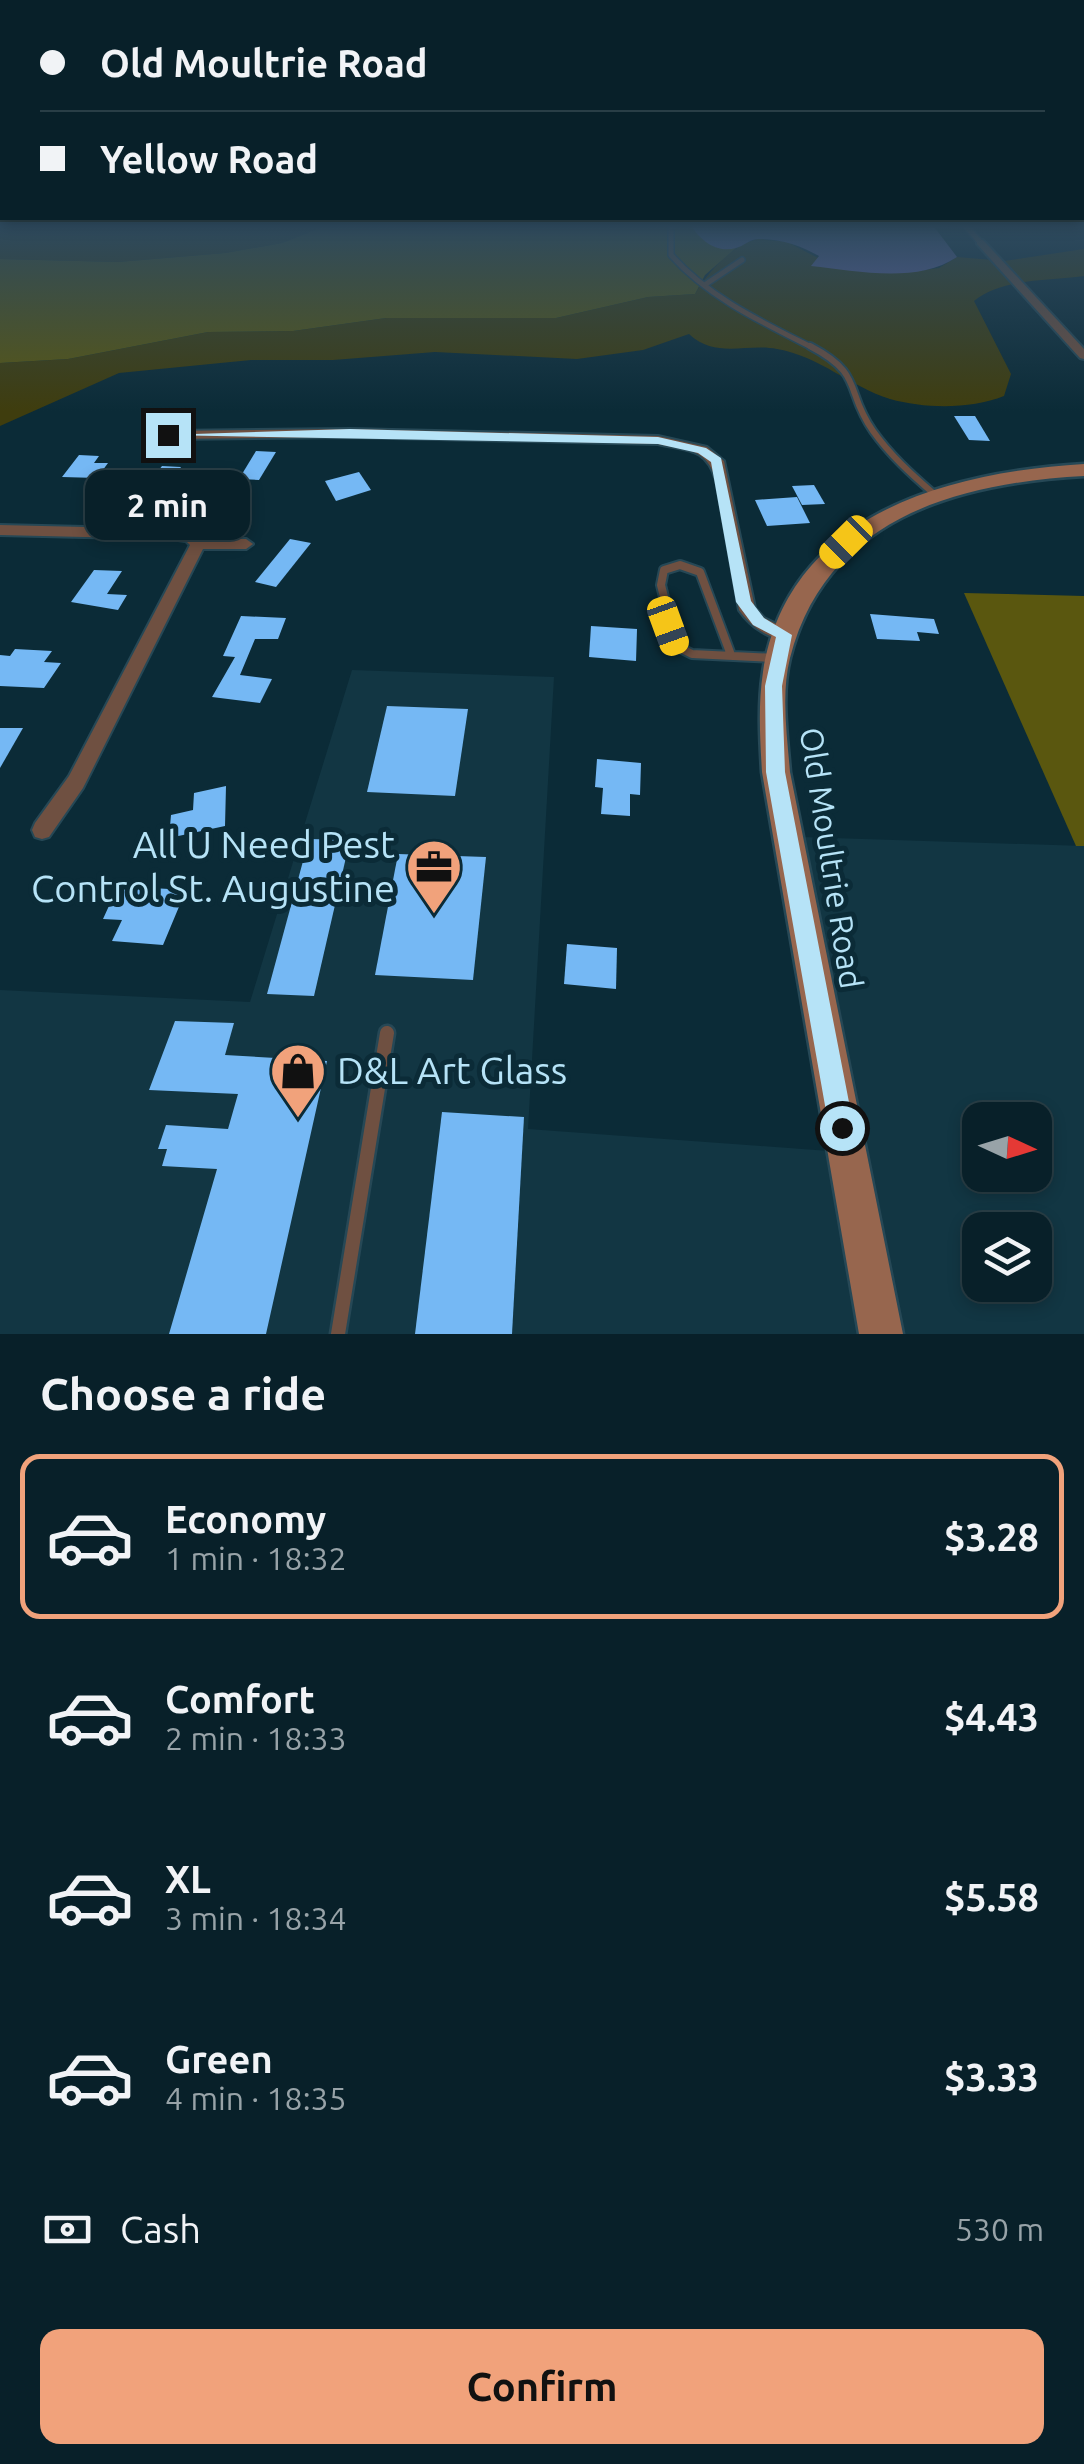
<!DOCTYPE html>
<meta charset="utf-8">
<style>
:root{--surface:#082029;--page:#112831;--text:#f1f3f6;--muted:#98a3a8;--line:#293e46;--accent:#f1a27b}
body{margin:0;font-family:Ubuntu,sans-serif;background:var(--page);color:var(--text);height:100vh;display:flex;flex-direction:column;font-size:38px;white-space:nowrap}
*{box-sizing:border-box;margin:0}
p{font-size:32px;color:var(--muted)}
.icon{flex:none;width:55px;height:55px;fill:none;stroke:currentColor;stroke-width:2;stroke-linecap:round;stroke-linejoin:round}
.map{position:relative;height:1334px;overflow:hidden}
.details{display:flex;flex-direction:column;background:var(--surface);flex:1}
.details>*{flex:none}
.guide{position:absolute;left:0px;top:0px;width:1085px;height:220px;box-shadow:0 5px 15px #0003,0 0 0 2px var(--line);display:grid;align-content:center;height:220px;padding:0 40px;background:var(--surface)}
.needle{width:65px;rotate:94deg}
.controls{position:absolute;left:962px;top:1102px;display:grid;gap:20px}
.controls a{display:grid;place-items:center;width:90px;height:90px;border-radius:20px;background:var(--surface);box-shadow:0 5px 15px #0003,0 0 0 2px var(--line);font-size:50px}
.end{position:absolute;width:45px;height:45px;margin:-22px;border:12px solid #b6e3f7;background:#111;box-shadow:0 0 0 5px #111}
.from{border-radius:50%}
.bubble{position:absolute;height:70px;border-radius:20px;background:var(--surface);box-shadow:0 5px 15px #0003,0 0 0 2px var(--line);font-size:32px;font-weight:700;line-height:70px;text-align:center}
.car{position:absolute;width:30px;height:60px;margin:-30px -15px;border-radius:12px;box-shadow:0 0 8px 2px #0007;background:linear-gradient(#f5c518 24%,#345 0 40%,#f5c518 0 76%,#345 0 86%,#f5c518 0)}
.guide b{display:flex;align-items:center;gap:35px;height:95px;font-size:38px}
.guide b+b{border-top:2px solid var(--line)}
.guide i{width:25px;height:25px;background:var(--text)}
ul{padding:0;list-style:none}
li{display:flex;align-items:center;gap:30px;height:165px;margin:0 20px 15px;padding:0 20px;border:5px solid transparent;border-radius:20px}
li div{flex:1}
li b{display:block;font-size:38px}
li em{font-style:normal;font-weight:700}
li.selected{border-color:var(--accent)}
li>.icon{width:90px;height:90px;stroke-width:1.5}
h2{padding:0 40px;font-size:45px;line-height:120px}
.pay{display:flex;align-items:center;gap:25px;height:110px;padding:0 40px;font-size:38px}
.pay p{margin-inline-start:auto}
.cta{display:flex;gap:20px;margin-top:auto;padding:20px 40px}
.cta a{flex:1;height:115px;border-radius:20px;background:var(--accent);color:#111;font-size:40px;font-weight:700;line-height:115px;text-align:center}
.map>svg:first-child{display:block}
.built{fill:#123643;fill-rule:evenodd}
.green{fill:#3f3d0e}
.forest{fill:#5a570f}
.water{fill:#7069b1}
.building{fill:#75b8f4}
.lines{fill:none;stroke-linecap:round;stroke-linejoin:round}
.lane-far3-casing{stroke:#264856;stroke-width:8}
.lane-far2-casing{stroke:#264856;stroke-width:10}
.lane-far1-casing{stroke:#264856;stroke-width:12}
.lane-casing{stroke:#264856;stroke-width:19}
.street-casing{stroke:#264856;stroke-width:4}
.secondary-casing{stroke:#264856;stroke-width:5}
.lane-far3{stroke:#6f5041;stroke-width:5}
.lane-far2{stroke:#6f5041;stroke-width:6}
.lane-far1{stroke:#6f5041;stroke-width:8}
.lane{stroke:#6f5041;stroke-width:14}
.street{fill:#6f5041;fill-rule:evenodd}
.secondary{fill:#97664e;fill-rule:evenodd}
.route{fill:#b6e3f7}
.labels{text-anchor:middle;stroke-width:10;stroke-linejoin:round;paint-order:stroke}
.street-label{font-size:32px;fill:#b6e3f7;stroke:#0b2b37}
.near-poi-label{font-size:38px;fill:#b6e3f7;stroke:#0b2b37;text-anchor:end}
</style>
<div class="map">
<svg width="1084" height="1334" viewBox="0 0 1084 1334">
<rect width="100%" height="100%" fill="#0b2b37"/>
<g class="built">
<polygon points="352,670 554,677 528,1129 829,1151 861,1334 0,1334 0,990 250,1002"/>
<path d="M801,837L1084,846V1334H902ZM980,1120H1035V1175H980ZM980,1230H1035V1285H980Z"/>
</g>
<g class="green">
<polygon points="0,224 330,224 282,243 225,253 118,262 0,259"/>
<path d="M758,239L787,242L820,259L813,265L909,272L939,268L957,257L1004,261L1084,249V276C1049,281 1002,278 974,301L1011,374L1004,396C971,409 926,409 890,399C851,387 819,356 777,349C746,343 716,359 689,334L643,350L577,359L435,352L333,360H251L119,373L0,426V363L68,359L208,332L293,331L386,318H556L648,297L695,294C707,273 733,244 758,239Z"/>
</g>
<g class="forest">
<polygon points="330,224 690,224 715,247 736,248 705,275 695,294 648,297 556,318 386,318 293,331 208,332 68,359 0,363 0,259 118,262 225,253 282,243"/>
<polygon points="964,593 1084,596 1084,846 1076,846"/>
</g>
<path class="water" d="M690,224H932L957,257C917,284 857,271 811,266L819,256C802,246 779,238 758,239C748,240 744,246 736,248C716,254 699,239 690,224Z"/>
<g class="building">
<polygon points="954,416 975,416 990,441 969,440"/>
<polygon points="256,451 276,452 259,480 239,479"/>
<polygon points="79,455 99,456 94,463 108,463 97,478 62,477"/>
<polygon points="162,466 181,467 177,473 187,474 182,481 192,481 182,495 142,492"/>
<polygon points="359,472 371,490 336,501 325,481"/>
<polygon points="814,485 825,504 802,505 792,486"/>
<polygon points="797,497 810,523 767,526 755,500"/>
<polygon points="290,539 311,543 276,587 255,582"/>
<polygon points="94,570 122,571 107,594 127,595 118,610 71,602"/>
<polygon points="870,614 934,619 939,634 917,632 920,641 877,639"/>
<polygon points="241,616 286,618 278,639 255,639 240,675 272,679 260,703 212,697 235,657 223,656"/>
<polygon points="591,626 637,629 636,661 589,657"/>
<polygon points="15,649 52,651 44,662 61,663 44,688 0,686 0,655 10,656"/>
<polygon points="387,706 468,709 455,796 367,792"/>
<polygon points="0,728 23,728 0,768"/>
<polygon points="597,759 641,763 640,795 630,794 630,816 601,814 603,788 595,787"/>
<polygon points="226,786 225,826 169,838 171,815 193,810 194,793"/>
<polygon points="309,839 350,840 314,996 267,994"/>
<polygon points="398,854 486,857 473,980 375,975"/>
<polygon points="118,886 186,890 163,945 112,941 122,920 103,919"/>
<polygon points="567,944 617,948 616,989 564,984"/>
<polygon points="175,1021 234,1023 225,1055 327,1061 266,1334 169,1334 217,1169 162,1166 167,1149 158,1149 166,1125 228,1129 238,1094 149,1090"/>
<polygon points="442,1112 524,1117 512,1334 415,1334"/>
</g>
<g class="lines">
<g class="lane-far3-casing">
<g id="lane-far3">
<path d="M671,224V255C709,298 764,323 815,349"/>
<polyline points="964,224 980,242"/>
<polyline points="706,284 742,260"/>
</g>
</g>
<g class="lane-far2-casing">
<path id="lane-far2" d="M810,346C865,375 844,390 873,431C890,455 911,474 933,493"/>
</g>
<g class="lane-far1-casing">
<polyline id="lane-far1" points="731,655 700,572 680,565 664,570 661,585 676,646 692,654 775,658"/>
</g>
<g class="lane-casing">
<polyline id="lane" points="338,1334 387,1033"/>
</g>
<g class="street-casing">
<g id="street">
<polygon points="977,240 983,240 1084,349 1084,359 1080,358 977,244"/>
<path d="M350,429L658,436L707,447L724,461L755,608L764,618L791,631L793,635L791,639C771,642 750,626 739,610L716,480C706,447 688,451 658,444L350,437L168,439L162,435L168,431Z"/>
<polygon points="0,525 170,529 196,534 202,539 246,539 253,544 246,549 203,549 83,788 49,837 42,839 35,837 32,830 35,823 69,776 190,545 186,541 170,539 0,535"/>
</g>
</g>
<g class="secondary-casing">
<path id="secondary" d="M1084,464V476C957,483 826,518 790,658C781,694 787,735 790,772L903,1334H859L762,772C760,739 758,705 763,672C788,514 948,472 1084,464Z"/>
</g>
<use href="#lane-far3" class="lane-far3"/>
<use href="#lane-far2" class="lane-far2"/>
<use href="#lane-far1" class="lane-far1"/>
<use href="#lane" class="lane"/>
<use href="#street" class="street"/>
<use href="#secondary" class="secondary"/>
</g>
<linearGradient id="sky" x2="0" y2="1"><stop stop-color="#06181e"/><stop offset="0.55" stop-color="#2e4a5e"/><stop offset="1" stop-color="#2e4a5e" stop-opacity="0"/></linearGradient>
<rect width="1084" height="411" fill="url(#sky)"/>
<polygon class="route" points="350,429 658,437 706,448 721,458 751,601 764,618 792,635 782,686 785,772 854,1128 851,1137 842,1140 833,1137 829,1128 766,772 765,686 776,637 753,625 736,602 711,462 698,453 658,444 163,435"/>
<defs>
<g id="office-pin" transform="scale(2.875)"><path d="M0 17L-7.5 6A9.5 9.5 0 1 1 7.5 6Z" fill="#f1a27b" stroke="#0b2b37"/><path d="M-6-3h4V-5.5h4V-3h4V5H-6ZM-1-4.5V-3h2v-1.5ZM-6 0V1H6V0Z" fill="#111"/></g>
<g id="shop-pin" transform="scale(2.875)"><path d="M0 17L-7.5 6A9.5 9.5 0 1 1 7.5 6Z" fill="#f1a27b" stroke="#0b2b37"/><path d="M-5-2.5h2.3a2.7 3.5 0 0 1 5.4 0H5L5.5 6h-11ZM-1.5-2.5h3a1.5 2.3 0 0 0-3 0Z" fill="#111"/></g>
</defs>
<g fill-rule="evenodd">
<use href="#office-pin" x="434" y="867"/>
<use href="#shop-pin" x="298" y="1071"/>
</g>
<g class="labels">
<g class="street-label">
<text transform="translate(831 858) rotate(81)" y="11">Old Moultrie Road</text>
</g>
<g class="near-poi-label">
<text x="395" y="858">All U Need Pest<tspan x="395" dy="44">Control St. Augustine</tspan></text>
<text x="337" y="1084" text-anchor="start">D&amp;L Art Glass</text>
</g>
</g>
</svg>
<div class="controls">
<a><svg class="needle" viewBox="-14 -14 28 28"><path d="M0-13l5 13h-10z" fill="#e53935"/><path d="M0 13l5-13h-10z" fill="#98a3a8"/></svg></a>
<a><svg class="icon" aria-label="layers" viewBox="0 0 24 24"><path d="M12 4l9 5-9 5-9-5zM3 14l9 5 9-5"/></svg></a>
</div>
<i class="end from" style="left:842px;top:1128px"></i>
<i class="end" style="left:168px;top:435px"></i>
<div class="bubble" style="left:85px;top:470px;width:165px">2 min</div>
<i class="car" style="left:846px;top:542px;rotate:225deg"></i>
<i class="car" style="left:668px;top:626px;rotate:160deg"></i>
<div class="guide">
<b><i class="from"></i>Old Moultrie Road</b>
<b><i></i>Yellow Road</b>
</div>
</div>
<section class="details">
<h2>Choose a ride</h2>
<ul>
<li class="selected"><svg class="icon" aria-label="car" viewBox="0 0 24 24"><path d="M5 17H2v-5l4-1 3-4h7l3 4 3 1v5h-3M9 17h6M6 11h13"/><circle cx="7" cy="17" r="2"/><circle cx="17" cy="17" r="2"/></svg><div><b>Economy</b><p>1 min · 18:32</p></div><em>$3.28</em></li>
<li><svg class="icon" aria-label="car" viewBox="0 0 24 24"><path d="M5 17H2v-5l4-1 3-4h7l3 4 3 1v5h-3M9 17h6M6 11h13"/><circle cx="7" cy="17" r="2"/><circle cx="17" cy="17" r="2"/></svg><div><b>Comfort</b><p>2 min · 18:33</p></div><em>$4.43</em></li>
<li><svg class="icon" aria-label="car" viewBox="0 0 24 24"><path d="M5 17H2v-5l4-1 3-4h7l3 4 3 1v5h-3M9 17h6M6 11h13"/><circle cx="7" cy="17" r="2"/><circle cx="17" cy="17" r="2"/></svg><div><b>XL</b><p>3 min · 18:34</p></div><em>$5.58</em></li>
<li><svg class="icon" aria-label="car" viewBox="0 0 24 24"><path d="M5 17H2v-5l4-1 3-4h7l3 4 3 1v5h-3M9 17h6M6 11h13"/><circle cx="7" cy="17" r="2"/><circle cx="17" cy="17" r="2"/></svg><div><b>Green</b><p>4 min · 18:35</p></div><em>$3.33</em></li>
</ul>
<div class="pay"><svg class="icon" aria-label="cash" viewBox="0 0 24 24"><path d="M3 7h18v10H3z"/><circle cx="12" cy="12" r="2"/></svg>Cash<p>530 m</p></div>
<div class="cta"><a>Confirm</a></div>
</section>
